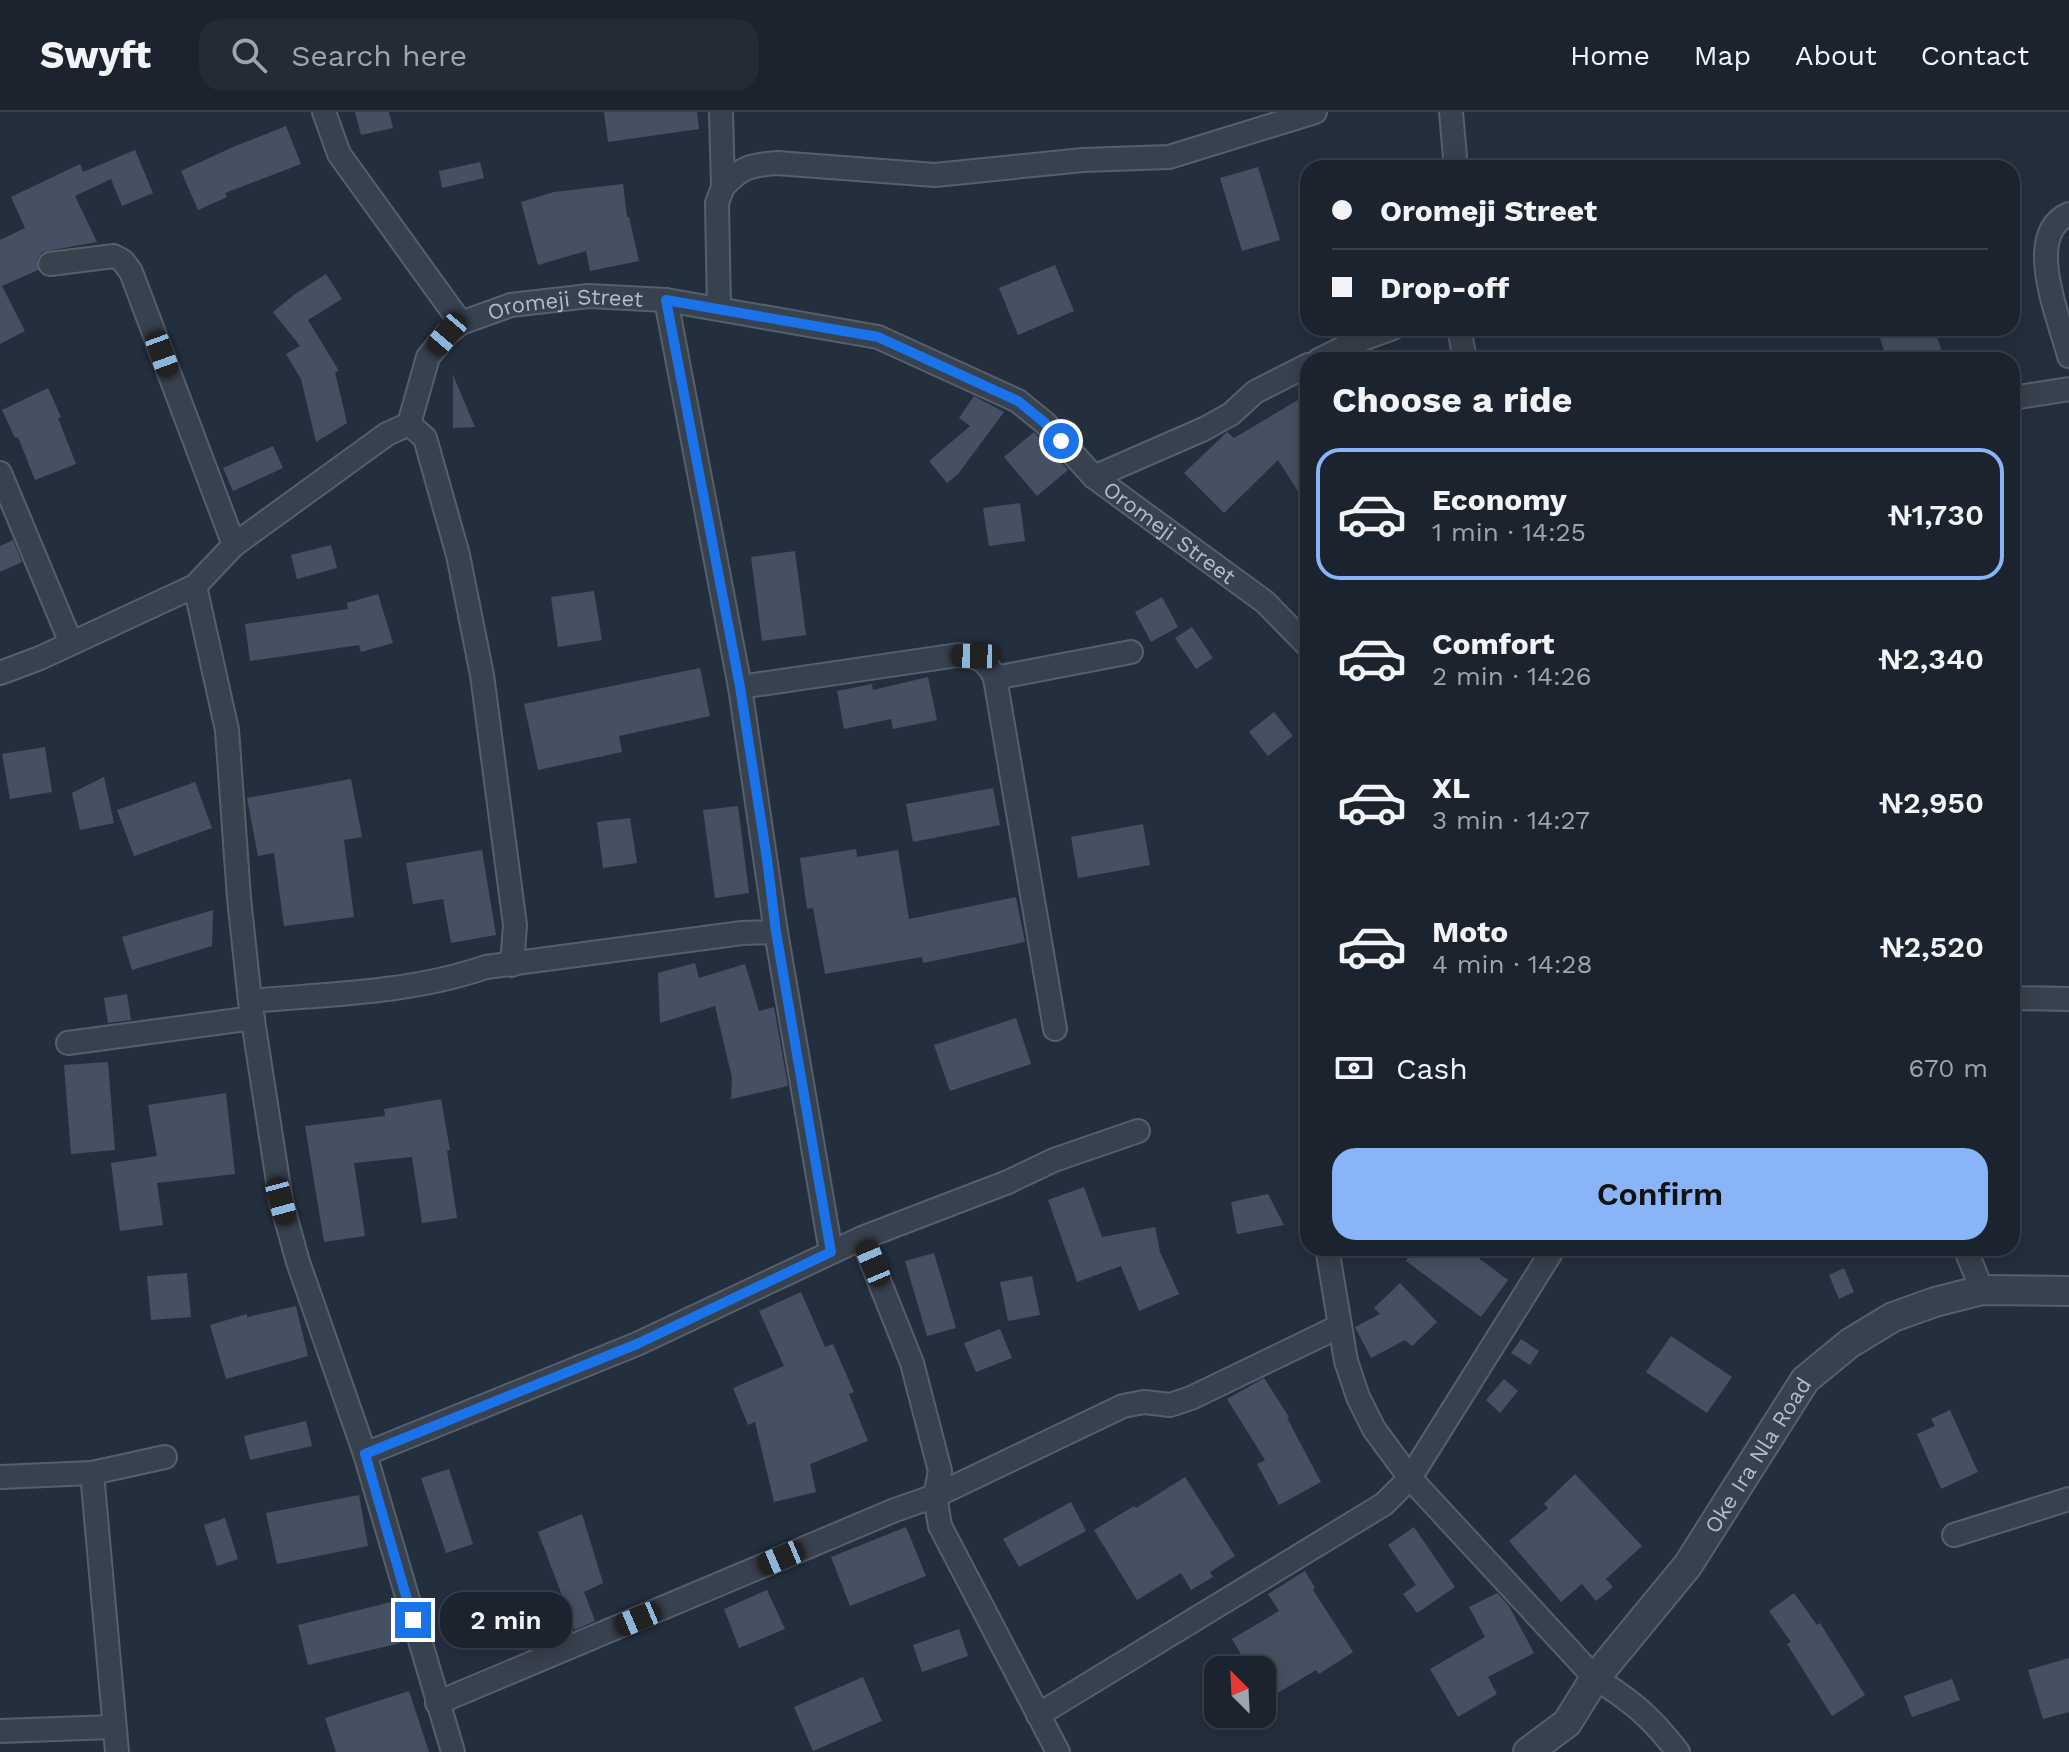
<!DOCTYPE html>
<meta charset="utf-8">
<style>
:root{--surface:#1b232e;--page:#242b36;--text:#f1f3f6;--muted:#a0a4aa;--line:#39404a;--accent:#8ab4f8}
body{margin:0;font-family:"Work Sans",sans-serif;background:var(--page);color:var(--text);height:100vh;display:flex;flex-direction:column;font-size:30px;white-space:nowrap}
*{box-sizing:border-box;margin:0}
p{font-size:26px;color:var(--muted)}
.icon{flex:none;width:44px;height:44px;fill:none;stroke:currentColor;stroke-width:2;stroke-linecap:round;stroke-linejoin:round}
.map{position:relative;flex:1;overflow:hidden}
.side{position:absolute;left:1300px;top:240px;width:720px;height:904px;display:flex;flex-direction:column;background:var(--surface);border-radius:24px;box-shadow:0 4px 20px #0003,0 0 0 2px var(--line)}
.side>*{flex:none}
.guide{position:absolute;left:1300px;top:48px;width:720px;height:176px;border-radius:24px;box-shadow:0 4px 20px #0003,0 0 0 2px var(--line);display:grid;align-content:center;height:176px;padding:0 32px;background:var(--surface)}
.needle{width:52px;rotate:336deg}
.tools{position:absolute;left:1204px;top:1544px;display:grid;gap:16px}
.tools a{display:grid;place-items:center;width:72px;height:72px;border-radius:16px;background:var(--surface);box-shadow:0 4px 20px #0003,0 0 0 2px var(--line);font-size:40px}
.end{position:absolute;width:36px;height:36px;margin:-18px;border:10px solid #1a73e8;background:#fff;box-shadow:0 0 0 4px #fff}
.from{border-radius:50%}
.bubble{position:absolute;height:56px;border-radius:24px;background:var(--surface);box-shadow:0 4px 20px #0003,0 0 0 2px var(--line);font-size:26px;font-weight:600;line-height:56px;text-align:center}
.car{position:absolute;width:24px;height:48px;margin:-24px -12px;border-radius:10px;box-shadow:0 0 6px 2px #0007;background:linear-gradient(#222 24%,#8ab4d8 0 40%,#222 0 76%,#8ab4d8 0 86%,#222 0)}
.guide b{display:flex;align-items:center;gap:28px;height:76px;font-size:30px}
.guide b+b{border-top:2px solid var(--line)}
.guide i{width:20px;height:20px;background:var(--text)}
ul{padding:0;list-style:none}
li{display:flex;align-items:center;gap:24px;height:132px;margin:0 16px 12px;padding:0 16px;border:4px solid transparent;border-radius:24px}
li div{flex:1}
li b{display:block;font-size:30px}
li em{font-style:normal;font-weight:600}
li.current{border-color:var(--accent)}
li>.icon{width:72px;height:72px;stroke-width:1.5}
h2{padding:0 32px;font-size:36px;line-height:96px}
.pay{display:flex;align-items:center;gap:20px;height:88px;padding:0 32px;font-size:30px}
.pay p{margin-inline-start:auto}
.primary-button{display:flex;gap:16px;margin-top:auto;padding:16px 32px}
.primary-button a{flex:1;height:92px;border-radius:24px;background:var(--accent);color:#111;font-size:32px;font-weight:600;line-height:92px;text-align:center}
header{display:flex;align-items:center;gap:48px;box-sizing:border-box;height:112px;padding:0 40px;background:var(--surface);border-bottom:2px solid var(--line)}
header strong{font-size:38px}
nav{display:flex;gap:44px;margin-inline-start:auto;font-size:28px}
.search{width:560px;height:72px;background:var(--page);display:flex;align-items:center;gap:20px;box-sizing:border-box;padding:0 28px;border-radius:24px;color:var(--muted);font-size:30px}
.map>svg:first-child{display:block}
.building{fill:#455162}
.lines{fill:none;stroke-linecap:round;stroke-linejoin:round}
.minor-casing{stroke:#565f6c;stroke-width:26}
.tertiary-casing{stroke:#565f6c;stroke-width:32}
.minor{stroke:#38414e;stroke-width:22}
.tertiary{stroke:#38414e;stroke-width:28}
.route{stroke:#1a73e8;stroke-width:10}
.labels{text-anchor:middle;stroke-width:6;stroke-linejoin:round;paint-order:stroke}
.street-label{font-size:22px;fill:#b4bcc9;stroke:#1d2633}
</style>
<header>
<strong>Swyft</strong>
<div class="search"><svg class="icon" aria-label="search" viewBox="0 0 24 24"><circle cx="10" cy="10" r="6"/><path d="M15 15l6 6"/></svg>Search here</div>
<nav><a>Home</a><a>Map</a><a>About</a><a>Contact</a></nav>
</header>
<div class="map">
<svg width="2069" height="1640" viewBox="0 0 2069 1640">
<rect width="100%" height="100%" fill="#242f3e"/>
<g class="building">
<polygon points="355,0 389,0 393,16 361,23"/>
<polygon points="604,0 697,0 699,17 608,30"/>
<polygon points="286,14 301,52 225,81 227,85 198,98 181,59 233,35"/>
<polygon points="135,38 153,81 122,94 111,67 75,84 97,130 42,140 37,147 38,158 2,174 25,219 0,232 0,128 25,116 11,85 80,52 83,60"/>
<polygon points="480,50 484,66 442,76 439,59"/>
<polygon points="1258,55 1280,128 1242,139 1220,66"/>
<polygon points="623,72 627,105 629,105 639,149 590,159 586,139 538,153 521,90 554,80"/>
<polygon points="1055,153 1074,199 1018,223 999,176"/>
<polygon points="326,162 342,187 308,208 339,259 335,260 347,311 316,330 301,267 286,242 300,234 273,200 295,182"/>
<polygon points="1892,216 1934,216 1945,248 1887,248 1878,220"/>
<polygon points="453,263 475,315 453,316"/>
<polygon points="48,276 61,305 58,306 76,352 35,368 18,325 15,326 2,298"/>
<polygon points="1308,282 1308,395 1278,348 1224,401 1184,361 1225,322 1227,320 1234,326"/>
<polygon points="974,284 1004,300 958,362 947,371 929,349 970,314 959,306"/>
<polygon points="1034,320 1068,358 1037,384 1004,345"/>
<polygon points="273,334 283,356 233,379 223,356"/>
<polygon points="1020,391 1025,429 989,434 983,396"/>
<polygon points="13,428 22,450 0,460 0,434"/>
<polygon points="331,433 337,456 297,467 291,443"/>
<polygon points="795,439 806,523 762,529 751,445"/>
<polygon points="594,479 602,528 558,535 551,485"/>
<polygon points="378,482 393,531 361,540 359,533 250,549 245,512 348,497 347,491"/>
<polygon points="1162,485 1178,515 1151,530 1135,500"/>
<polygon points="1192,515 1213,546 1196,557 1175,526"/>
<polygon points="700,556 710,604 619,624 622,640 538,658 524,592"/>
<polygon points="928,565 937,608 893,617 891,607 844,617 837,579 872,572 873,578"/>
<polygon points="1274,600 1293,624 1268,644 1249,620"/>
<polygon points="45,635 52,680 10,687 2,642"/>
<polygon points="104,665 114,711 80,718 72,681"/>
<polygon points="351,667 362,725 344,728 354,805 284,814 274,741 258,744 247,686"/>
<polygon points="195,670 212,716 134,744 117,698"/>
<polygon points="993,676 1000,713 913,730 906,692"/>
<polygon points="738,694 749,781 715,786 703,698"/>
<polygon points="630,706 637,751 603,756 597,710"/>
<polygon points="1143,712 1150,753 1078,766 1071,725"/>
<polygon points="856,737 857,745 898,738 909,807 1016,785 1025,830 923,851 922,845 825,862 813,796 807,797 800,746"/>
<polygon points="482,738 496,823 451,831 443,787 413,792 406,751"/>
<polygon points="213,798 212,834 132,858 122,825"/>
<polygon points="695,851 699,866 745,852 759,899 774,895 788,974 731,987 732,966 715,894 660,911 658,861"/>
<polygon points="127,882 131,908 108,911 104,886"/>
<polygon points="1016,906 1031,952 950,979 934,933"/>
<polygon points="108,950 115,1038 71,1042 64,953"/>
<polygon points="226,981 235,1062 157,1071 163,1113 120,1119 111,1051 157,1044 148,993"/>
<polygon points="441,987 450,1038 447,1039 457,1106 422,1111 412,1045 354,1051 365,1124 324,1130 305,1014 385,1004 384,997"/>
<polygon points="1084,1075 1102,1125 1155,1115 1160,1140 1179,1182 1139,1199 1121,1154 1077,1170 1048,1088"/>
<polygon points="1268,1082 1284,1113 1237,1122 1231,1090"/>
<polygon points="1415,1136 1465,1136 1508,1168 1481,1205 1406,1149"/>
<polygon points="934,1141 956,1216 927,1224 905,1149"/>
<polygon points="1844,1156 1854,1180 1839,1187 1829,1163"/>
<polygon points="187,1161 191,1205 151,1208 147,1164"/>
<polygon points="1032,1164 1040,1203 1008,1209 1000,1170"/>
<polygon points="1400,1171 1437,1210 1412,1234 1405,1228 1371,1246 1355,1215 1380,1202 1374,1196"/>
<polygon points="801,1180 825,1235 833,1232 854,1280 849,1282 868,1329 810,1352 816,1380 774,1390 755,1310 748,1313 733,1276 784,1254 759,1199"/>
<polygon points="296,1194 308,1244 226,1267 210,1213 247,1202 247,1205"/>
<polygon points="1000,1217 1012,1246 976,1260 964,1231"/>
<polygon points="1671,1224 1732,1265 1707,1301 1646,1260"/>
<polygon points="1521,1227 1539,1239 1530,1253 1511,1241"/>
<polygon points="1264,1266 1289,1305 1287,1306 1321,1370 1279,1393 1257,1352 1265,1348 1227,1287"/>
<polygon points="1504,1267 1518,1279 1500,1301 1486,1288"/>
<polygon points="1950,1298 1978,1360 1941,1377 1917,1322 1935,1314 1931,1307"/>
<polygon points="306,1309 312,1334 250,1348 244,1324"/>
<polygon points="449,1357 473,1432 446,1441 421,1366"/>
<polygon points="1575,1362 1642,1434 1606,1467 1613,1475 1596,1489 1582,1472 1561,1490 1509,1429 1548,1396 1544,1392"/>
<polygon points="1185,1365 1235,1444 1210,1460 1213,1465 1191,1478 1181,1461 1137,1488 1094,1418 1134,1394 1136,1396"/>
<polygon points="359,1383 368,1434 277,1452 266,1401"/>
<polygon points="1071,1390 1086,1419 1019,1455 1003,1427"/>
<polygon points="582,1402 603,1471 584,1480 595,1509 575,1518 538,1420"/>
<polygon points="225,1406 238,1447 217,1454 204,1413"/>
<polygon points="906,1415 926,1464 850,1494 831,1445"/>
<polygon points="1414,1415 1455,1475 1417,1501 1403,1482 1416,1473 1388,1433"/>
<polygon points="1305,1459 1315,1476 1313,1478 1353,1540 1319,1562 1316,1558 1268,1587 1262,1577 1262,1558 1250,1558 1232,1527 1279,1499 1268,1482"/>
<polygon points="767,1478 785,1517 739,1536 724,1497"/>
<polygon points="1497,1481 1509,1494 1534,1541 1488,1565 1497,1582 1458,1605 1430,1557 1485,1525 1469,1495"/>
<polygon points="1794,1481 1817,1513 1820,1511 1865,1583 1832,1604 1787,1532 1791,1530 1769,1499"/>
<polygon points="391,1490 400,1531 308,1553 298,1513"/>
<polygon points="959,1517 968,1544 922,1560 913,1533"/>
<polygon points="2069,1546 2069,1600 2043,1607 2028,1558"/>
<polygon points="863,1565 882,1609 813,1639 794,1595"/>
<polygon points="1952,1567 1960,1588 1912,1605 1904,1584"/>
<polygon points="409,1579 429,1640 336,1640 325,1606"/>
</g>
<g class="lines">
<g class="minor-casing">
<g id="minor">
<polyline points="324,0 339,42 461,211"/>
<polyline points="1451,0 1456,56"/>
<path d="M723,75C741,55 751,53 777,51L935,63L1083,48L1169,45L1315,0"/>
<path d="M2069,102C2022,122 2060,208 2069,244"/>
<polyline points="50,152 114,144 123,149 131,160 234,433"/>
<polyline points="666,188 740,575 776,820 831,1140"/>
<polyline points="719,197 717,91 723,75 721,0"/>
<polyline points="1459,216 1465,248"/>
<polyline points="1319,248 1355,230 1393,216"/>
<polyline points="2012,286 2069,277"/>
<polyline points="409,312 425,326 458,443 482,563 515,813 512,853"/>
<polyline points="0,361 71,531"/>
<polyline points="1094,365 1204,317 1231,302 1255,280 1308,253"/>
<polyline points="195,474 227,618 239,786 250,889 281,1089 298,1150 365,1342 453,1640"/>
<path id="s1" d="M0,561L40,546L195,474L234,433L387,322L409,312L428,245L447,222L461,211L511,193L589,184L666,188L878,225L1018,289L1045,311L1094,365L1265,490L1308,534"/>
<polyline points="995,566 1131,540"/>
<path d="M740,575L958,543C978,544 987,548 995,566L1055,917"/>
<polyline points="2012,886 2069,887"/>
<path d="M250,889C329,882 411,881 486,855L742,821L776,820"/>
<polyline points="68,931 253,906"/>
<polyline points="862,1126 912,1251 940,1359 935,1384 940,1414 1058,1640"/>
<path d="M1327,1136L1346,1249L1358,1285L1374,1317L1410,1366L1595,1566C1633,1590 1650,1604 1678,1640"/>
<polyline points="1965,1136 1982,1178"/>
<polyline points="365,1342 637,1232 862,1126 1008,1070 1054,1048 1138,1019"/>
<polyline points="92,1361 117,1640"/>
<polyline points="0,1365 92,1361 165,1345"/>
<polyline points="1954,1423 2069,1387"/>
<polyline points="437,1591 895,1398 935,1384 1123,1294 1144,1290 1170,1293 1191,1286 1340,1214"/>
<polyline points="1038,1603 1384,1392 1410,1366 1554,1136"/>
<polyline points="0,1619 113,1615"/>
</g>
</g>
<g class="tertiary-casing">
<g id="tertiary">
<path id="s2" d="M1528,1640L1567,1611L1595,1566L1688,1453L1805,1268L1850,1231L1893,1205L1935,1190L1982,1178L2069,1179"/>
</g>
</g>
<use href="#minor" class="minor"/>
<use href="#tertiary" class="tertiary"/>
</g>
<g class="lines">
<polyline class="route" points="413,1508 365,1342 637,1232 831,1140 776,820 767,747 740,575 666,188 878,225 1018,289 1045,311 1061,329"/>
</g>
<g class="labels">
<g class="street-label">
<text dy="8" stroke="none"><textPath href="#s1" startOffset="708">Oromeji Street</textPath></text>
<text dy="8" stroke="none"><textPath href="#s1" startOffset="1380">Oromeji Street</textPath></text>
<text dy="8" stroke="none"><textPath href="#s2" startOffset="378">Oke Ira Nla Road</textPath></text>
</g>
</g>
</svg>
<div class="tools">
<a><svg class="needle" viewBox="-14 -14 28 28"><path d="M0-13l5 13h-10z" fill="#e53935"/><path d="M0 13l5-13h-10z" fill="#a0a4aa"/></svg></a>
</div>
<i class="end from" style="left:1061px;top:329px"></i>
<i class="end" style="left:413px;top:1508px"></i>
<div class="bubble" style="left:440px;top:1480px;width:132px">2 min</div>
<i class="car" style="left:447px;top:222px;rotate:220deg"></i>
<i class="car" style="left:162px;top:242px;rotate:160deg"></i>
<i class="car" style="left:975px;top:544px;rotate:271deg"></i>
<i class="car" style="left:281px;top:1089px;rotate:165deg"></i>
<i class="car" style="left:873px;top:1151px;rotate:337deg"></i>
<i class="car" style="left:781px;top:1446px;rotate:247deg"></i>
<i class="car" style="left:638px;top:1507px;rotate:247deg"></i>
<div class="guide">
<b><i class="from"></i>Oromeji Street</b>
<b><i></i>Drop-off</b>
</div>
<section class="side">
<h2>Choose a ride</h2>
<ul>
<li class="current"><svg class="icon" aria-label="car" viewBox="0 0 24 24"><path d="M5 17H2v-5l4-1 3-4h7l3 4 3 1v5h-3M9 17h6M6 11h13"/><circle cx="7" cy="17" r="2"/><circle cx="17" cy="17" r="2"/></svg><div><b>Economy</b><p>1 min · 14:25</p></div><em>₦1,730</em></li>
<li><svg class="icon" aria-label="car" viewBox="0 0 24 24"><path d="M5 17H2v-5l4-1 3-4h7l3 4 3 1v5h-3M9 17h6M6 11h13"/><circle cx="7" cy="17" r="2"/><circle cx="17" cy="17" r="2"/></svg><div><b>Comfort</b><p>2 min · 14:26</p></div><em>₦2,340</em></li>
<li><svg class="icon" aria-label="car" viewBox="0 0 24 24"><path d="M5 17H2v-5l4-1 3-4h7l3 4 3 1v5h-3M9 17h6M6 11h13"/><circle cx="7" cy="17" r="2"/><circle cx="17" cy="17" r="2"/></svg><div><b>XL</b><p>3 min · 14:27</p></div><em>₦2,950</em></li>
<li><svg class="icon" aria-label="car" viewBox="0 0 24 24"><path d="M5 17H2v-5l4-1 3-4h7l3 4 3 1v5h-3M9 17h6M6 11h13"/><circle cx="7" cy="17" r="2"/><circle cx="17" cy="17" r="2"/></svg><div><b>Moto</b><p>4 min · 14:28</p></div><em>₦2,520</em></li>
</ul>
<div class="pay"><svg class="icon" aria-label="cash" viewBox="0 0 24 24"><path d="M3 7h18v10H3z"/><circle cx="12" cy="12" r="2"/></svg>Cash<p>670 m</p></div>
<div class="primary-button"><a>Confirm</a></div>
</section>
</div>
